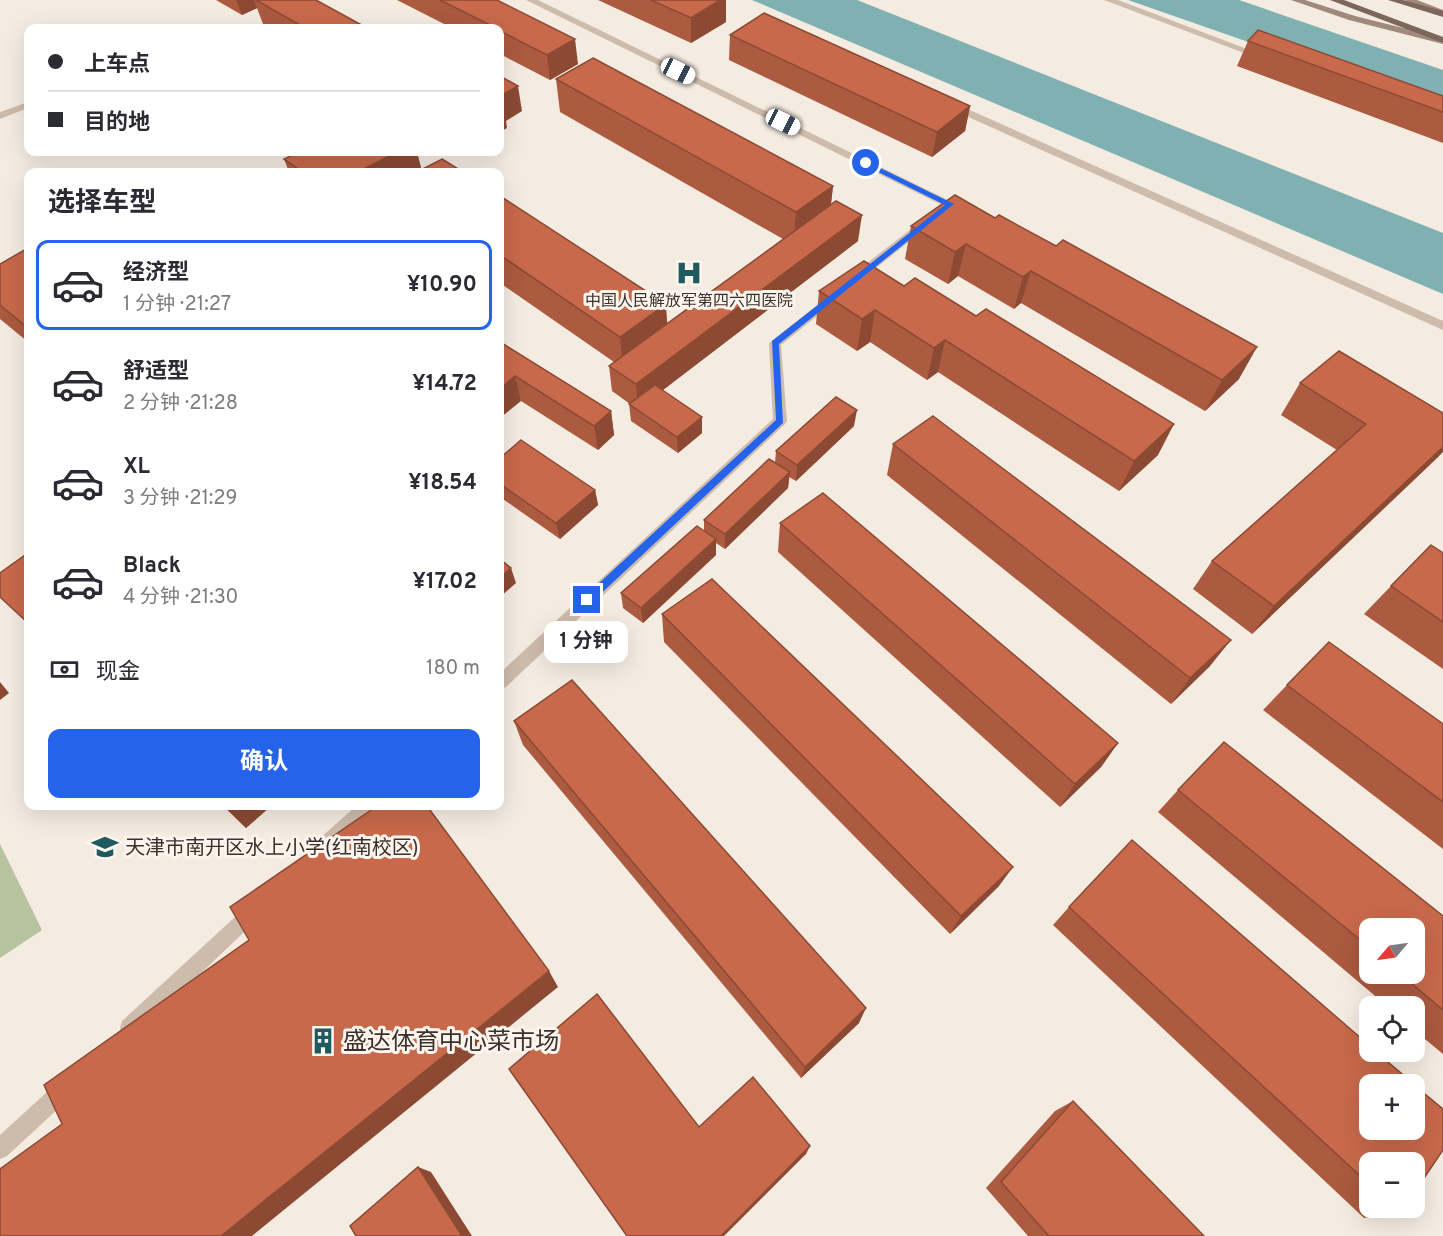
<!DOCTYPE html>
<html lang="zh">
<meta charset="utf-8">
<style>
:root{--surface:#fff;--page:#f7f7f7;--text:#2b2b33;--muted:#7c7c81;--line:#e1e1e2;--accent:#2563eb}
body{margin:0;font-family:Overpass,"Noto Sans SC",sans-serif;background:var(--page);color:var(--text);height:100vh;display:flex;flex-direction:column;font-size:22px;white-space:nowrap}
*{box-sizing:border-box;margin:0}
p{font-size:20px;color:var(--muted)}
.icon{flex:none;width:33px;height:33px;fill:none;stroke:currentColor;stroke-width:2;stroke-linecap:round;stroke-linejoin:round}
.map{position:relative;flex:1;overflow:hidden}
.drawer{position:absolute;left:24px;top:168px;width:480px;height:642px;display:flex;flex-direction:column;background:var(--surface);border-radius:12px;box-shadow:0 6px 24px #0002}
.drawer>*{flex:none}
.hud{position:absolute;left:24px;top:24px;width:480px;height:132px;border-radius:12px;box-shadow:0 6px 24px #0002;display:grid;align-content:center;height:132px;padding:0 24px;background:var(--surface)}
.needle{width:39px;rotate:241deg}
.fabs{position:absolute;left:1359px;top:918px;display:grid;gap:12px}
.fabs a{display:grid;place-items:center;width:66px;height:66px;border-radius:12px;background:var(--surface);box-shadow:0 6px 24px #0002;font-size:30px}
.end{position:absolute;width:27px;height:27px;margin:-14px;border:8px solid #2563eb;background:#fff;box-shadow:0 0 0 3px #fff}
.from{border-radius:50%}
.bubble{position:absolute;height:42px;border-radius:12px;background:var(--surface);box-shadow:0 6px 24px #0002;font-size:20px;font-weight:700;line-height:42px;text-align:center}
.car{position:absolute;width:18px;height:36px;margin:-18px -9px;border-radius:8px;box-shadow:0 0 4px 2px #0007;background:linear-gradient(#fff 24%,#345 0 40%,#fff 0 76%,#345 0 86%,#fff 0)}
.hud b{display:flex;align-items:center;gap:21px;height:57px;font-size:22px}
.hud b+b{border-top:2px solid var(--line)}
.hud i{width:15px;height:15px;background:var(--text)}
ul{padding:0;list-style:none}
li{display:flex;align-items:center;gap:18px;height:90px;margin:0 12px 9px;padding:0 12px;border:3px solid transparent;border-radius:12px}
li div{flex:1}
li b{display:block;font-size:22px}
li em{font-style:normal;font-weight:700}
li.current{border-color:var(--accent)}
li>.icon{width:54px;height:54px;stroke-width:1.5}
h2{padding:0 24px;font-size:27px;line-height:72px}
.pay{display:flex;align-items:center;gap:15px;height:66px;padding:0 24px;font-size:22px}
.pay p{margin-inline-start:auto}
.cta{display:flex;gap:12px;margin-top:auto;padding:12px 24px}
.cta a{flex:1;height:69px;border-radius:12px;background:var(--accent);color:#fff;font-size:24px;font-weight:700;line-height:69px;text-align:center}
.map>svg:first-child{display:block}
.green{fill:#b8c4a0}
.water{fill:#7fb0b2}
.lines{fill:none;stroke-linecap:round;stroke-linejoin:round}
.lane{fill:#cdbbac;fill-rule:evenodd}
.street{fill:#cdbbac;fill-rule:evenodd}
.secondary{fill:#a18a7d;fill-rule:evenodd}
.primary{fill:#7d675c;fill-rule:evenodd}
.wall{fill:#ac5a40;fill-rule:evenodd}
.shaded-wall{fill:#8c4a34}
.building{fill:#c8694b;stroke:#8c4a34;stroke-width:1.5}
.route{fill:#2563eb}
.labels{text-anchor:middle;stroke-width:6;stroke-linejoin:round;paint-order:stroke}
.far-poi-label{font-size:16px;fill:#3b302b;stroke:#fbf5ee}
.poi-label{font-size:20px;fill:#3b302b;stroke:#fbf5ee;text-anchor:start}
.near-poi-label{font-size:24px;fill:#3b302b;stroke:#fbf5ee;text-anchor:start}
</style>
<div class="map">
<svg width="1443" height="1236" viewBox="0 0 1443 1236">
<rect width="100%" height="100%" fill="#f4ebe1"/>
<polygon class="green" points="0,844 42,930 0,958"/>
<g class="water">
<polygon points="752,0 857,0 1443,233 1443,294"/>
<polygon points="1128,0 1239,0 1443,70 1443,110"/>
</g>
<g class="lines">
<polygon class="lane" points="28,102 28,108 0,119 0,112"/>
<g class="street">
<polygon points="526,0 538,0 956,204 861,280 853,280 853,274 942,205"/>
<polygon points="1104,0 1118,0 1268,57 1260,59"/>
<polygon points="946,103 954,103 1443,321 1443,330 946,107"/>
<polygon points="834,292 840,296 838,299 781,345 787,421 785,424 506,687 500,689 500,673 773,419 769,343"/>
<polygon points="356,806 375,806 373,812 330,852 324,854 318,852 315,846 318,840"/>
<polygon points="254,902 260,905 263,911 260,917 136,1035 129,1037 122,1035 120,1028 122,1021 248,905"/>
<polygon points="66,1078 73,1081 76,1088 73,1095 7,1156 0,1159 0,1135 59,1081"/>
</g>
<g class="secondary">
<polygon points="1291,0 1305,0 1355,16 1443,38 1443,44 1349,20"/>
<polygon points="1404,0 1417,0 1443,10 1443,16"/>
</g>
<g class="primary">
<polygon points="1330,0 1344,0 1443,37 1443,43"/>
<polygon points="1388,0 1403,0 1443,11 1443,17"/>
</g>
</g>
<g class="wall">
<polygon points="216,0 316,0 367,28 270,28 263,24 257,8 242,15"/>
<polygon points="397,0 497,0 578,64 550,80 500,54 500,28 452,28"/>
<polygon points="598,0 726,0 726,22 691,43"/>
<polygon points="730,35 970,106 965,131 932,157 729,60"/>
<polygon points="1248,41 1443,96 1443,143 1237,66"/>
<polygon points="556,79 833,186 831,205 858,241 663,390 702,433 678,453 631,421 629,404 630,404 612,391 609,366 614,362 500,283 500,196 667,323 783,239 560,112"/>
<polygon points="299,152 417,152 421,168 412,172 289,172 284,159"/>
<polygon points="955,195 1239,379 1205,411 1021,303 1014,309 958,276 948,284 905,259 911,226"/>
<polygon points="28,248 28,342 0,319 0,264"/>
<polygon points="864,261 1158,455 1119,491 938,372 927,380 870,342 857,351 816,324 819,291"/>
<polygon points="500,342 611,411 614,435 598,450 521,401"/>
<polygon points="1300,383 1438,457 1252,634 1193,589 1212,561 1337,450 1281,415"/>
<polygon points="854,426 796,481 789,477 788,488 725,549 716,543 716,555 643,623 623,608 621,593 704,531 704,520 775,463 776,451"/>
<polygon points="893,444 1210,666 1171,704 887,475"/>
<polygon points="500,458 595,490 598,505 560,539 500,497"/>
<polygon points="780,523 1118,743 1101,767 1060,807 778,552"/>
<polygon points="1443,553 1443,669 1364,614 1391,586"/>
<polygon points="662,614 999,886 950,934 664,642"/>
<polygon points="1287,685 1443,724 1443,849 1263,710"/>
<polygon points="514,721 859,1023 801,1078 523,745"/>
<path d="M1178,790L1443,916V1054L1414,1030V1006H1387L1158,812ZM1370,928L1414,974H1370Z"/>
<polygon points="223,806 271,806 246,828"/>
<polygon points="1069,907 1370,1162 1370,1208 1405,1208 1401,1213 1364,1218 1053,925"/>
<polygon points="1073,1101 1204,1236 1028,1236 986,1188 1055,1111"/>
</g>
<g class="shaded-wall">
<polygon points="236,0 254,0 257,8 242,15"/>
<polygon points="720,0 726,0 726,22 691,43 691,18"/>
<polygon points="575,39 578,64 550,80 547,55"/>
<polygon points="518,86 522,111 506,121 507,128 500,132 500,96"/>
<polygon points="970,106 965,131 932,157 937,132"/>
<polygon points="397,152 417,152 421,168 412,172 358,172"/>
<polygon points="833,186 829,219 793,245 796,212"/>
<polygon points="862,215 858,241 638,409 636,384"/>
<polygon points="966,244 958,276 948,284 955,252"/>
<polygon points="1031,271 1021,303 1014,309 1023,277"/>
<polygon points="666,304 668,336 623,369 620,337"/>
<polygon points="875,310 870,342 857,351 862,319"/>
<polygon points="945,340 938,372 927,380 934,348"/>
<polygon points="1257,347 1239,379 1205,411 1222,380"/>
<polygon points="515,376 521,401 500,418 500,389"/>
<polygon points="857,410 854,426 796,481 797,465"/>
<polygon points="611,411 614,435 598,450 594,426"/>
<polygon points="702,417 702,433 678,453 677,437"/>
<polygon points="1174,424 1158,455 1119,491 1134,461"/>
<polygon points="1443,447 1443,452 1438,457 1252,634 1274,606"/>
<polygon points="790,472 788,488 725,549 725,534"/>
<polygon points="595,490 598,505 560,539 556,523"/>
<polygon points="716,539 716,555 643,623 641,608"/>
<polygon points="511,568 516,583 500,597 500,578"/>
<polygon points="1231,640 1210,666 1171,704 1190,678"/>
<polygon points="0,682 9,693 0,700"/>
<polygon points="1118,743 1101,767 1060,807 1075,784"/>
<polygon points="224,806 271,806 246,828"/>
<polygon points="1013,867 999,886 950,934 961,916"/>
<polygon points="549,971 558,987 252,1236 221,1236"/>
<polygon points="866,1008 859,1023 801,1078 805,1067"/>
<polygon points="810,1146 806,1154 724,1236 721,1236"/>
<polygon points="418,1167 431,1172 472,1236 462,1236"/>
</g>
<g class="building">
<polygon points="256,0 316,0 367,28 305,28"/>
<polygon points="440,0 497,0 575,39 547,55 500,31 500,28 496,28"/>
<polygon points="651,0 720,0 691,18"/>
<polygon points="764,13 970,106 937,132 730,35"/>
<polygon points="1258,30 1443,96 1443,112 1248,41"/>
<polygon points="593,58 833,186 796,212 556,79"/>
<polygon points="500,76 518,86 500,96"/>
<polygon points="299,152 397,152 358,172 303,172 284,159"/>
<polygon points="442,159 463,172 417,172"/>
<polygon points="955,195 995,218 999,215 1056,246 1063,240 1257,347 1222,380 1031,271 1023,277 966,244 955,252 911,226"/>
<polygon points="500,196 666,304 620,337 500,255"/>
<polygon points="836,201 862,215 636,384 609,366"/>
<polygon points="28,248 28,328 0,305 0,264"/>
<polygon points="864,261 904,286 915,278 976,316 986,309 1174,424 1134,461 945,340 934,348 875,310 862,319 819,291"/>
<polygon points="500,342 611,411 594,426 515,376 500,389"/>
<polygon points="1339,351 1443,413 1443,447 1274,606 1212,561 1366,424 1300,383"/>
<polygon points="655,385 702,417 677,437 629,404"/>
<polygon points="836,397 857,410 797,465 776,451"/>
<polygon points="933,416 1231,640 1190,678 893,444"/>
<polygon points="521,440 595,490 556,523 500,484 500,458"/>
<polygon points="769,459 790,472 725,534 704,520"/>
<polygon points="823,493 1118,743 1075,784 780,523"/>
<polygon points="697,526 716,539 641,608 621,593"/>
<polygon points="1431,545 1443,553 1443,622 1391,586"/>
<polygon points="28,553 28,623 0,597 0,573"/>
<polygon points="500,559 511,568 500,578"/>
<polygon points="712,579 1013,867 961,916 662,614"/>
<polygon points="1329,642 1443,724 1443,802 1287,685"/>
<polygon points="572,680 866,1008 805,1067 514,721"/>
<polygon points="1224,742 1443,916 1443,1010 1400,974 1414,974 1414,928 1370,928 1370,948 1178,790"/>
<polygon points="377,806 427,806 549,971 221,1236 0,1236 0,1169 62,1124 44,1085 249,940 230,907"/>
<polygon points="1132,840 1370,1046 1370,1052 1376,1052 1414,1084 1370,1084 1370,1130 1414,1130 1414,1085 1443,1109 1443,1150 1414,1193 1414,1162 1370,1162 1370,1185 1069,907"/>
<polygon points="597,994 699,1127 753,1077 810,1146 721,1236 627,1236 509,1069"/>
<polygon points="1073,1101 1204,1236 1049,1236 1001,1182"/>
<polygon points="418,1167 462,1236 356,1236 350,1226"/>
<polygon points="1394,1208 1405,1208 1401,1213"/>
</g>
<polygon class="route" points="866,161 954,204 779,344 783,423 591,603 584,603 584,597 776,420 772,341 945,205 864,165"/>
<defs>
<g id="hospital-bare" transform="scale(2.07)"><path d="M-5-5h3v3.5h4V-5h3V5h-3V1.5h-4V5h-3Z" fill="#1f5a5e" stroke="#fbf5ee" stroke-width="2.5" paint-order="stroke"/></g>
<g id="school-bare" transform="scale(2.07)"><path d="M0-5L7-2L0 1L-7-2ZM-4 1L0 2.5L4 1V4Q0 6-4 4Z" fill="#1f5a5e" stroke="#fbf5ee" stroke-width="2.5" paint-order="stroke"/></g>
<g id="building-bare" transform="scale(2.07)"><path d="M-4-6H4V6H1V3H-1V6H-4ZM-2.5-4.3h1.7v1.8h-1.7ZM.8-4.3h1.7v1.8H.8ZM-2.5-1h1.7V.8h-1.7ZM.8-1h1.7V.8H.8Z" fill="#1f5a5e" stroke="#fbf5ee" stroke-width="2.5" paint-order="stroke"/></g>
</defs>
<g fill-rule="evenodd">
<use href="#hospital-bare" x="689" y="273"/>
<use href="#school-bare" x="105" y="847"/>
<use href="#building-bare" x="323" y="1041"/>
</g>
<g class="labels">
<g class="far-poi-label">
<text x="689" y="306">中国人民解放军第四六四医院</text>
</g>
<g class="poi-label">
<text x="125" y="854">天津市南开区水上小学(红南校区)</text>
</g>
<g class="near-poi-label">
<text x="343" y="1049">盛达体育中心菜市场</text>
</g>
</g>
</svg>
<div class="fabs">
<a><svg class="needle" viewBox="-14 -14 28 28"><path d="M0-13l5 13h-10z" fill="#e53935"/><path d="M0 13l5-13h-10z" fill="#7c7c81"/></svg></a>
<a><svg class="icon" aria-label="locate" viewBox="0 0 24 24"><circle cx="12" cy="12" r="6"/><path d="M12 2v4M12 18v4M2 12h4M18 12h4"/></svg></a>
<a>+</a>
<a>−</a>
</div>
<i class="end from" style="left:866px;top:163px"></i>
<i class="end" style="left:587px;top:600px"></i>
<div class="bubble" style="left:544px;top:621px;width:84px">1 分钟</div>
<i class="car" style="left:678px;top:71px;rotate:116deg"></i>
<i class="car" style="left:783px;top:122px;rotate:116deg"></i>
<div class="hud">
<b><i class="from"></i>上车点</b>
<b><i></i>目的地</b>
</div>
<section class="drawer">
<h2>选择车型</h2>
<ul>
<li class="current"><svg class="icon" aria-label="car" viewBox="0 0 24 24"><path d="M5 17H2v-5l4-1 3-4h7l3 4 3 1v5h-3M9 17h6M6 11h13"/><circle cx="7" cy="17" r="2"/><circle cx="17" cy="17" r="2"/></svg><div><b>经济型</b><p>1 分钟 · 21:27</p></div><em>¥10.90</em></li>
<li><svg class="icon" aria-label="car" viewBox="0 0 24 24"><path d="M5 17H2v-5l4-1 3-4h7l3 4 3 1v5h-3M9 17h6M6 11h13"/><circle cx="7" cy="17" r="2"/><circle cx="17" cy="17" r="2"/></svg><div><b>舒适型</b><p>2 分钟 · 21:28</p></div><em>¥14.72</em></li>
<li><svg class="icon" aria-label="car" viewBox="0 0 24 24"><path d="M5 17H2v-5l4-1 3-4h7l3 4 3 1v5h-3M9 17h6M6 11h13"/><circle cx="7" cy="17" r="2"/><circle cx="17" cy="17" r="2"/></svg><div><b>XL</b><p>3 分钟 · 21:29</p></div><em>¥18.54</em></li>
<li><svg class="icon" aria-label="car" viewBox="0 0 24 24"><path d="M5 17H2v-5l4-1 3-4h7l3 4 3 1v5h-3M9 17h6M6 11h13"/><circle cx="7" cy="17" r="2"/><circle cx="17" cy="17" r="2"/></svg><div><b>Black</b><p>4 分钟 · 21:30</p></div><em>¥17.02</em></li>
</ul>
<div class="pay"><svg class="icon" aria-label="cash" viewBox="0 0 24 24"><path d="M3 7h18v10H3z"/><circle cx="12" cy="12" r="2"/></svg>现金<p>180 m</p></div>
<div class="cta"><a>确认</a></div>
</section>
</div>
